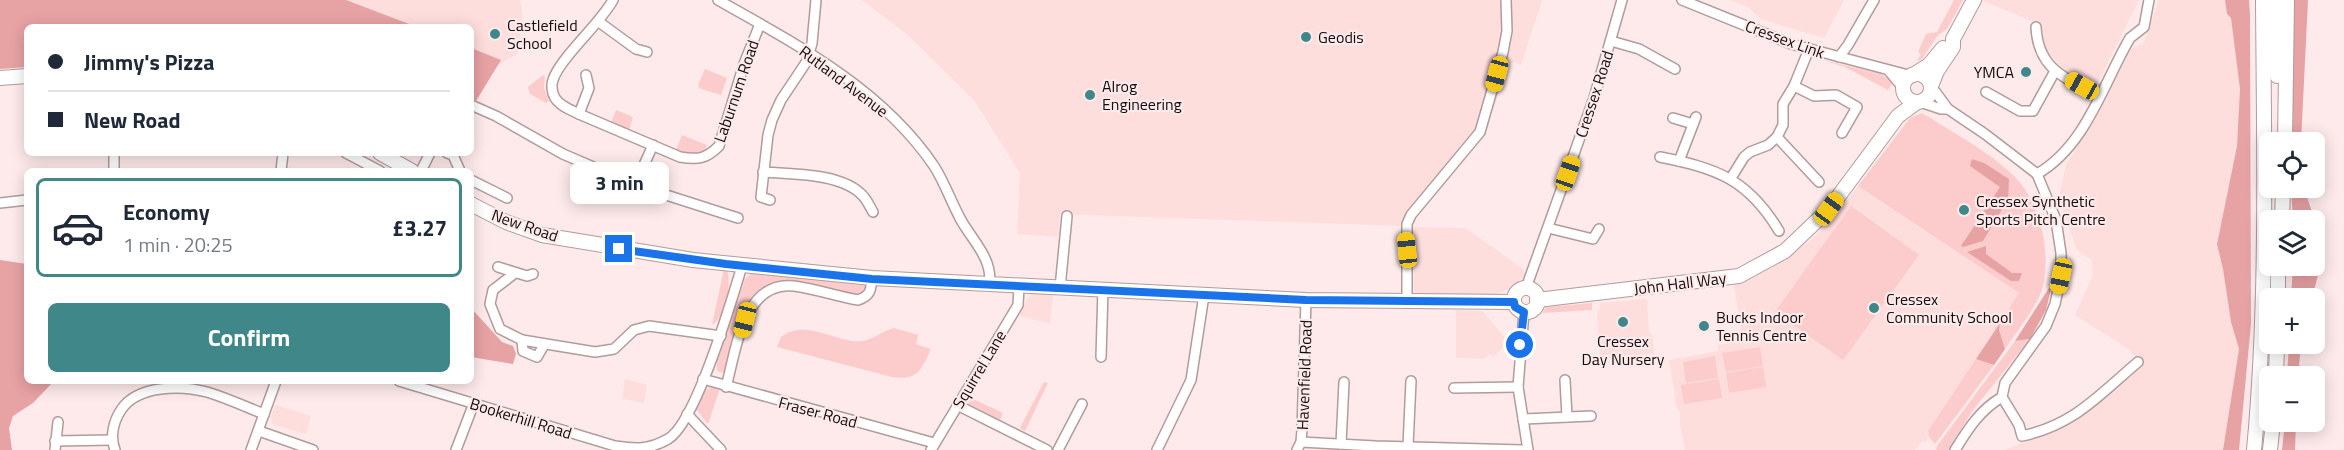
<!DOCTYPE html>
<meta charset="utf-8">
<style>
:root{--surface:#fff;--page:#f2f2f3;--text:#1f2937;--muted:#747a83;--line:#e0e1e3;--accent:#3f8789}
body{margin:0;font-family:"Titillium Web",sans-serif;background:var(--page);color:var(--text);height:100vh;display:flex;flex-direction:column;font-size:22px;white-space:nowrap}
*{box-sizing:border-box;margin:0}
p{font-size:20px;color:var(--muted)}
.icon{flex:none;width:33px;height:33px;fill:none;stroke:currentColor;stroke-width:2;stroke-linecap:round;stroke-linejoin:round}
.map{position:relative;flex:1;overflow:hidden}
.drawer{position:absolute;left:24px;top:168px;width:450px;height:216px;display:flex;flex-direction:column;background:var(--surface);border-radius:9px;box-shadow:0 3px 15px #0003}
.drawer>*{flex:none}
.guide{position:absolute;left:24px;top:24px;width:450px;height:132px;border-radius:9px;box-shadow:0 3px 15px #0003;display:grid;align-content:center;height:132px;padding:0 24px;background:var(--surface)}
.buttons{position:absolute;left:2259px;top:132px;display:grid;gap:12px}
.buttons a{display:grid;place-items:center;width:66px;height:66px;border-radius:9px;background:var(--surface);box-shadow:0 3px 15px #0003;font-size:30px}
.end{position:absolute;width:27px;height:27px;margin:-14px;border:8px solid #1a73e8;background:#fff;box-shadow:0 0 0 3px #fff}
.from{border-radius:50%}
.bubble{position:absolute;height:42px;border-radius:9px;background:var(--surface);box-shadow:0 3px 15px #0003;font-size:20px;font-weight:700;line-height:42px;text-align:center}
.car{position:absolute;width:18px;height:36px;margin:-18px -9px;border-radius:8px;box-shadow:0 0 4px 2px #0007;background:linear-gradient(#f5c518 24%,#345 0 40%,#f5c518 0 76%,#345 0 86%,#f5c518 0)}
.guide b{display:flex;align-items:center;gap:21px;height:57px;font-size:22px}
.guide b+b{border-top:2px solid var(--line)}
.guide i{width:15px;height:15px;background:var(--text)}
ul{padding:10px 0 0;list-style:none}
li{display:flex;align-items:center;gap:18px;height:99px;margin:0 12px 9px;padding:0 12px;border:3px solid transparent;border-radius:9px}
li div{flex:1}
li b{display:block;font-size:22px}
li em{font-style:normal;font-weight:700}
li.active{border-color:var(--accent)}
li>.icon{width:54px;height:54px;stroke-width:1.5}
.button{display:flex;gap:12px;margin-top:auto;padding:12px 24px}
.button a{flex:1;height:69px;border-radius:9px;background:var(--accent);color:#fff;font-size:24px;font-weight:700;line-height:69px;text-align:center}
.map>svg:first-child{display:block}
.built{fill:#fedddd}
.green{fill:#fccccc}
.forest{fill:#e7a2a4}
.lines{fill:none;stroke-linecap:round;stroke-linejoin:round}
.minor-casing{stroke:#b29b9b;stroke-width:12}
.highway-casing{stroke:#b29b9b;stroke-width:16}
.minor{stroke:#fff;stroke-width:9}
.highway{stroke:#fff;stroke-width:14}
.route{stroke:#1a73e8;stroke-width:8}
.poi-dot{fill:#3f8789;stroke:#feeaea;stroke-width:2}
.labels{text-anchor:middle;stroke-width:4.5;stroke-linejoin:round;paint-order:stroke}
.poi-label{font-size:16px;fill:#140c0c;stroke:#feeaea;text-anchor:start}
.street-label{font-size:16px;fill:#140c0c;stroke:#feeaea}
</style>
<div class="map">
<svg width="2344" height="450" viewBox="0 0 2344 450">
<rect width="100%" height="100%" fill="#feeaea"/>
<g class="built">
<polygon points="338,0 520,0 523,16 517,54 471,80 471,27 393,27"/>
<polygon points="862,0 1542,0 1521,65 1515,62 1508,64 1504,82 1483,134 1415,219 1402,226 1060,214 1058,237 1017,234 1020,173 974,100 909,36"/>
<polygon points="1729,0 1844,0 1824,38 1761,19 1748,7"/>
<polygon points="1981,0 2139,0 2095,88 2063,68 2045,50 2042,25"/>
<polygon points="2159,0 2225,0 2227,14 2231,18 2241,90 2237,144 2217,244 2223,269 2231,322 2239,349 2223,450 2005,450 2068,423 2116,391 2141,366 2130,350 2075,315 2093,275 2092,260 2077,250 2059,198 2066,165 2095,119 2131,49 2144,43"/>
<polygon points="1858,186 2020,294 1928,431 1927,441 1921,442 1915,450 1685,450 1680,424 1680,412 1677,409 1669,360 1718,351 1718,345 1743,341 1734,284 1772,267 1810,241 1830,221"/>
<polygon points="1413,227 1465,228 1516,264 1523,269 1525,275 1510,289 1492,295 1419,296 1414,291"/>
<polygon points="1032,292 1053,293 1050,324 1018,315"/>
<polygon points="1647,299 1649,333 1652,334 1654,354 1600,357 1597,310 1600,310 1600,303"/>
<polygon points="1456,310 1482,311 1509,342 1493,357 1490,354 1484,359 1456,358"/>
<polygon points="625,379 647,385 644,403 622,399"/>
<polygon points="276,405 311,416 306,434 272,424 271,416"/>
</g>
<g class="green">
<polygon points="1954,0 1963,0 1947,29 1938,35 1922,59 1917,61 1921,54 1918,52 1926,34 1937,32"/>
<polygon points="1823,60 1881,74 1893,82 1888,90 1845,67"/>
<polygon points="705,69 727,78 721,95 699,88 698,85"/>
<polygon points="543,75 545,77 544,87 549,101 546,103 530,94 528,87"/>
<polygon points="616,110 633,117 629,131 611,123"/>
<path d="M1922,113C1952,132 1987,150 2013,175C2040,201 2051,250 2043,286C2040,302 2015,334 2005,349L1998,330L2000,323L2019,293L1858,186L1910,118Z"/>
<path d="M682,135L707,145L705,150C696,158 686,154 676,150Z"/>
<polygon points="1851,206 1919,255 1843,360 1775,312"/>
<path d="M724,269L727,270C732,285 726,316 712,325Z"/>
<path d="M752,272L868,286L869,288L860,295L790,281C774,284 760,289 750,302L727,374L717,371V362L745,279Z"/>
<polygon points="1592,303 1592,310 1542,313 1546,307"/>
<path d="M894,328L918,335L916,344L931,349C921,370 918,381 892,377L777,347L781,337C806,317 839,345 863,341C874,339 882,331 894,328Z"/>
<polygon points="2030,339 1973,410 1948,450 1936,450 1937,446 2015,341"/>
<polygon points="1760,347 1763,366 1726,372 1722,353"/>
<polygon points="1715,356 1718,378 1686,383 1683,362"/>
<polygon points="1976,359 1994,365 1935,444 1929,437 1928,431"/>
<polygon points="1763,367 1766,387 1729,393 1726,373"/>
<polygon points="1719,379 1722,398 1684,404 1681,385"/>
<polygon points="1044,382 1048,383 1025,431 1020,428"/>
<polygon points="714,385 720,388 708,424 696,409 704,391"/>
<polygon points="971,398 1003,413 1000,420 968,404"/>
</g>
<g class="forest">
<polygon points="0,0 346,0 417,27 27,27 27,67 0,69"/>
<polygon points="2225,0 2249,0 2250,15 2251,324 2239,450 2223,450 2239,349 2231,322 2223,269 2217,244 2237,146 2240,89 2231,18 2227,14"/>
<polygon points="2294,0 2308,0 2301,142 2291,142"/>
<polygon points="471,48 501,60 476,101 471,99"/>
<polygon points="1972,159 1984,163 2009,179 2008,203 2004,206 1983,241 1963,247 1961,246 2000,187 1970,166"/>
<polygon points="2291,188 2304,188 2318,230 2319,239 2315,237 2314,220 2293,220"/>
<polygon points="2315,244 2320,247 2322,260 2312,298 2291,298 2293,266 2314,266"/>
<polygon points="1986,246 1986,254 2012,273 2022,273 2019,281 2011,281 1967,252"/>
<polygon points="0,260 27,264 27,381 54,381 33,403 13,416 9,428 12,450 0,450"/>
<polygon points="2049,288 2051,289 2046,310 2030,339 2015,341"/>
<polygon points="471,308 502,342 513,346 516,354 513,364 471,357"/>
<polygon points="2000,323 1999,330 2005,349 1994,365 1976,359"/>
<polygon points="2289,344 2301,344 2298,376 2287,376"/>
<polygon points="2285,422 2296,422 2295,450 2282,450"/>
</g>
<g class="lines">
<g class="minor-casing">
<g id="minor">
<path d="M613,0C600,24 559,59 553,80C551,85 552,93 555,98C560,106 571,110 579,114L680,157C698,160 706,159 719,146L744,64L760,24"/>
<path d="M718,0C796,44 882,89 934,166C945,183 951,202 961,220C972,240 994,260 989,285"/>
<polyline points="1682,0 1791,44 1912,76"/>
<polyline points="599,22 636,49 647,52"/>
<path d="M2036,27C2038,70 2066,78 2099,96"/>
<polyline points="1611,41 1639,49 1675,69"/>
<polyline points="1839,57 1848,45 1874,0"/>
<polyline points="1889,71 1904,89"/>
<polyline points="1794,86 1814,96 1836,95 1857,107 1842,133"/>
<path d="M1931,86L1948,109L1985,134L2037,174L2056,220L2061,253V276L2055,304L2046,326L2005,383L2002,397C1980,410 1968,429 1955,450"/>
<polyline points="1986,92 2020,111 2033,111 2055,71"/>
<polyline points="1920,102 1941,109 1948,109"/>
<polyline points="471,105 496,116 563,154 635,185"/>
<polyline points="579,114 589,88 586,75"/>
<polyline points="1673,118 1693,124"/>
<polyline points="1777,137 1819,182"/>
<polyline points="653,145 635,185 738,218"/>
<polyline points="346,153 380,171"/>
<polyline points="447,153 453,155 460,171"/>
<path d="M1660,157C1716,168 1748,179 1779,231"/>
<polyline points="1679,161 1696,117"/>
<polyline points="114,171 114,153"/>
<polyline points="281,171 283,153"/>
<polyline points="421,171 430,153"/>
<path d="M763,172C791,174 843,173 863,196C867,200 870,207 873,212"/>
<path d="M2037,174C2086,146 2103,84 2130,38L2144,27L2149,0"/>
<polyline points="1731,178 1744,157 1750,152 1768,145 1777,137 1783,125 1783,104 1794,86 1809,49"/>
<polyline points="471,180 507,198"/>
<polyline points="770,200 761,197 768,135 772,120 781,100 807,61 812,43 816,0"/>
<polyline points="0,203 27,200"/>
<polyline points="1548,228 1593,239 1599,229"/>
<polyline points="498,267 527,276 533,274"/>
<polyline points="515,273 493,290 490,304 500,329 522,340"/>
<polyline points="1060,288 1067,216"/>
<polyline points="1526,288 1594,98 1622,0"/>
<polyline points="1407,301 1407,224 1411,215 1480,132 1503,52 1507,31 1506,0"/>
<polyline points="1524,312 1518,387 1528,450"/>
<polyline points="544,345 537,357 523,351 522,340 595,352 614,349 634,330 649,326 721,336"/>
<polyline points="1101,357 1103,289"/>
<polyline points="703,379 934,443"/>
<polyline points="1565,380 1567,417"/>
<path d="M399,381L615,446C636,449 649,450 668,439C696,423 732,299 742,266"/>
<path d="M726,387C736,351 743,280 794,286C816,289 836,296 858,300C870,296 871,291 872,278"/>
<polyline points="1454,388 1518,387"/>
<path d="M2002,397L2019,425L2022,436C2074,425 2099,395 2138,362"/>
<polyline points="957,405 1047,450"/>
<polyline points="687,414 721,450"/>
<polyline points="1523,419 1591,416"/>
<polyline points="259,431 313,450"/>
<polyline points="55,441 112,440"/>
<polyline points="1301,442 1375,446 1522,450"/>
<polyline points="1341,444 1344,382"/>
<polyline points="1408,446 1411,381"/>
<polyline points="55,450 58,422"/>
<path d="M115,450C110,437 113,422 121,410C137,385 181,385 207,392C227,398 246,407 264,414"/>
<polyline points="251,450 276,381"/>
<polyline points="456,450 474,403"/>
<polyline points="931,450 1018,305 1019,286"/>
<polyline points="1058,450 1082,404"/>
<polyline points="1157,450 1191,380 1204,295"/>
<polyline points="1297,450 1301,442 1302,430 1306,300"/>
</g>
</g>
<g class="highway-casing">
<g id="highway">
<polyline points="2276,0 2277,76"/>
<circle cx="1917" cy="88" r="14"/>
<polyline points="1913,75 1929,65 1943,48"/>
<polyline points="0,78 27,76"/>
<polyline points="1931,86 1937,71 1953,47 1953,39 1974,0"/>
<polyline points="2285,142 2287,0"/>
<polyline points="380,153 412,171"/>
<polyline points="471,204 506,222 542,235 693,260 872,278 1306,300 1514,302"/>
<polyline points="2282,220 2283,188"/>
<polyline points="2278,266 2278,298"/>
<circle cx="1526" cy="300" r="12"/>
<polyline points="1537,300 1739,276 1785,251 1829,209 1898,116 1917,102"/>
<polyline points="2276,376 2277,344"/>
<path d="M2254,450C2268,301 2264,150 2263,0"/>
<polyline points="2270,450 2273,422"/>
</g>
</g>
<use href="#minor" class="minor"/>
<use href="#highway" class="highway"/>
</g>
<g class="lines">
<polyline class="route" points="619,249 726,264 872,279 1306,300 1514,302 1515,307 1524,312 1520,345"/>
</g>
<g class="poi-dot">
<circle cx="495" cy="34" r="6"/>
<circle cx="1306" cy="37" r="6"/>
<circle cx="2026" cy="72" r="6"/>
<circle cx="1090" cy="95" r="6"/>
<circle cx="1964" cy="210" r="6"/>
<circle cx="1874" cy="308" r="6"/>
<circle cx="1623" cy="322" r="6"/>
<circle cx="1704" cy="326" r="6"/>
</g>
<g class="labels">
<g class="poi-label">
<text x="507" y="31">Castlefield<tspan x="507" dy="18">School</tspan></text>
<text x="1318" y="43">Geodis</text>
<text x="2014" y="78" text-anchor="end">YMCA</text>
<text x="1102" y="92">Alrog<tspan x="1102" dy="18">Engineering</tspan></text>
<text x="1976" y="207">Cressex Synthetic<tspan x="1976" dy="18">Sports Pitch Centre</tspan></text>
<text x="1886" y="305">Cressex<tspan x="1886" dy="18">Community School</tspan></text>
<text x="1716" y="323">Bucks Indoor<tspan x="1716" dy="18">Tennis Centre</tspan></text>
<text x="1623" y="347" text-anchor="middle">Cressex<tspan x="1623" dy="18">Day Nursery</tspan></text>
</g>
<g class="street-label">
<text transform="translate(1785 39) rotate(20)" y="6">Cressex Link</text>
<text transform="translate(844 81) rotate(37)" y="6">Rutland Avenue</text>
<text transform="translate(736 91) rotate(-71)" y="6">Laburnum Road</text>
<text transform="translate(1594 94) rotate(-72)" y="6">Cressex Road</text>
<text transform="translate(525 225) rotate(19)" y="6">New Road</text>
<text transform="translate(1680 283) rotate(-7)" y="6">John Hall Way</text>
<text transform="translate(979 369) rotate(-59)" y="6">Squirrel Lane</text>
<text transform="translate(1304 375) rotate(-88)" y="6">Havenfield Road</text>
<text transform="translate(818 412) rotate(15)" y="6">Fraser Road</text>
<text transform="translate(521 418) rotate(17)" y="6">Bookerhill Road</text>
</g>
</g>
</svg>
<div class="buttons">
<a><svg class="icon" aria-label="locate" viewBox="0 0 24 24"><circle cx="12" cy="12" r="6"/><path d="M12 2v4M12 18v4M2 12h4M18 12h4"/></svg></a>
<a><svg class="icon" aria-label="layers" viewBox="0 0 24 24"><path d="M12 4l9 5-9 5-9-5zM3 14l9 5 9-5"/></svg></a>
<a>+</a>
<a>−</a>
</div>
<i class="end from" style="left:1520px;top:345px"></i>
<i class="end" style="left:619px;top:249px"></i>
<div class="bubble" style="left:570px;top:162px;width:99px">3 min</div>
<i class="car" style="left:1497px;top:74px;rotate:195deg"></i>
<i class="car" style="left:2082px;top:86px;rotate:299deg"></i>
<i class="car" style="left:1568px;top:173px;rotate:19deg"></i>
<i class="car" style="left:1829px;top:209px;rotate:36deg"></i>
<i class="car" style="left:1407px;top:250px;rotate:354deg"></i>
<i class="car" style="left:2061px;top:276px;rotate:192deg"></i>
<i class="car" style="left:745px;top:320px;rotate:194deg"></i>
<div class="guide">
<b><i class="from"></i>Jimmy's Pizza</b>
<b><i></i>New Road</b>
</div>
<section class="drawer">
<ul>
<li class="active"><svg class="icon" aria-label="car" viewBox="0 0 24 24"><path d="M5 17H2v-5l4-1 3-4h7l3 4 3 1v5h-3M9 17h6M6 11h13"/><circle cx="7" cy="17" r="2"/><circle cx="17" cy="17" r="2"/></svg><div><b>Economy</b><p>1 min · 20:25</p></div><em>£3.27</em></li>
</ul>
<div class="button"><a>Confirm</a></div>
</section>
</div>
